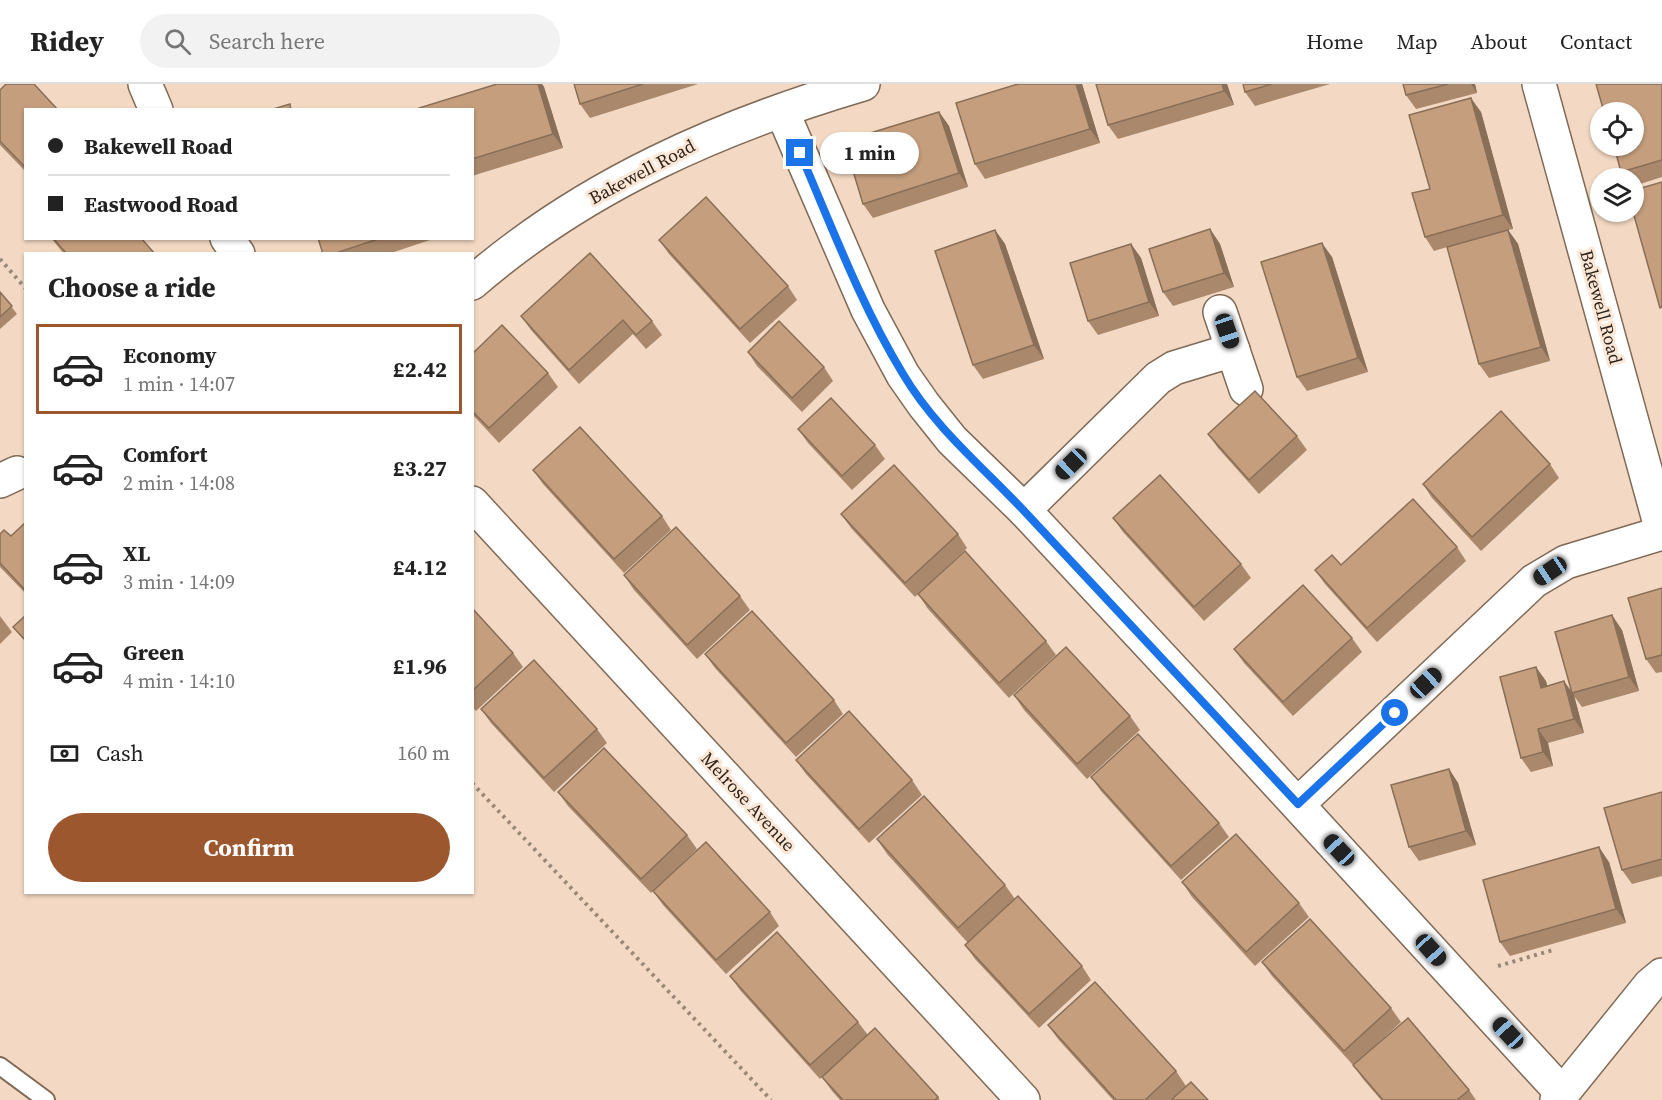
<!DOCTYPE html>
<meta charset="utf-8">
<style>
:root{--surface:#fff;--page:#f2f2f2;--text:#222;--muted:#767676;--line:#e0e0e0;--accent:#9d572e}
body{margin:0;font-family:"Source Serif 4",serif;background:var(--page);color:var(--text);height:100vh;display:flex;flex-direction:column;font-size:22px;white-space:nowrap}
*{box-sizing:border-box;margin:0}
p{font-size:20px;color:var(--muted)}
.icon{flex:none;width:33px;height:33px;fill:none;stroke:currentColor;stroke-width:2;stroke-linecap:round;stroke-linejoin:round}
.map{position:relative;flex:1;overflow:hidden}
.details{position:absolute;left:24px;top:168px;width:450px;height:642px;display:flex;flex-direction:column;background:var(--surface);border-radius:0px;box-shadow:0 2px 4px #0004}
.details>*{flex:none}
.guide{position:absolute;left:24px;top:24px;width:450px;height:132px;border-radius:0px;box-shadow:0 2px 4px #0004;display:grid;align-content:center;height:132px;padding:0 24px;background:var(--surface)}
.buttons{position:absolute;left:1590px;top:18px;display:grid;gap:12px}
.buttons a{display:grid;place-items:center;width:54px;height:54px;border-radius:50%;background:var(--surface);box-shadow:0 2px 4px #0004;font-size:30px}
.end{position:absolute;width:27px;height:27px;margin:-14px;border:8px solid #1a73e8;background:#fff;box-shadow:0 0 0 3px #fff}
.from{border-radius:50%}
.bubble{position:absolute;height:42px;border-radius:21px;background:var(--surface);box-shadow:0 2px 4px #0004;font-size:20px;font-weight:700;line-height:42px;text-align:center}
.car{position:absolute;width:18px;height:36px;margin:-18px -9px;border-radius:8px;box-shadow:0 0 4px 2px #0007;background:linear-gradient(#222 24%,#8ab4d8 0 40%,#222 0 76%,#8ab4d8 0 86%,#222 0)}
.guide b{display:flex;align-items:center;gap:21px;height:57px;font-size:22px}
.guide b+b{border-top:2px solid var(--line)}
.guide i{width:15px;height:15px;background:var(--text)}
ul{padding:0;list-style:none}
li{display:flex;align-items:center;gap:18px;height:90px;margin:0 12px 9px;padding:0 12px;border:3px solid transparent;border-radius:0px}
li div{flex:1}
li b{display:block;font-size:22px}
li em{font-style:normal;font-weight:700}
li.active{border-color:var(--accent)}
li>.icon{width:54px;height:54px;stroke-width:1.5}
h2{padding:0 24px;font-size:27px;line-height:72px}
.pay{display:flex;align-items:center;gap:15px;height:66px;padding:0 24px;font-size:22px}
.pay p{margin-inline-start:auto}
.button{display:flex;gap:12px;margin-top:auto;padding:12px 24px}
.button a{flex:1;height:69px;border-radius:36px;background:var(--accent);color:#fff;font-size:24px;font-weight:700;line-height:69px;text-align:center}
header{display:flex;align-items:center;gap:36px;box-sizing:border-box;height:84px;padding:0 30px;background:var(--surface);border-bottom:2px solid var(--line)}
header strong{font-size:28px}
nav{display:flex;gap:33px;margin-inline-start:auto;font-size:21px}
.search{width:420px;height:54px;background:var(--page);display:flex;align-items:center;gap:15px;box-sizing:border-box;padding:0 21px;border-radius:33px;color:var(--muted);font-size:22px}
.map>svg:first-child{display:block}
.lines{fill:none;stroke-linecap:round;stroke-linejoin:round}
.service-casing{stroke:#806956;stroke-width:20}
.minor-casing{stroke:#806956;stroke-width:36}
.path{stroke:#998777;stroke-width:4;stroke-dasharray:3 4.5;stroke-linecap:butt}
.service{stroke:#fff;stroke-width:16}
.minor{stroke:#fff;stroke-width:33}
.wall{fill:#a9886c}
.shaded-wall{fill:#896f58}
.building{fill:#c49e7d;stroke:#896f58;stroke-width:1.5}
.route{stroke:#1a73e8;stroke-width:8}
.labels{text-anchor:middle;stroke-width:6;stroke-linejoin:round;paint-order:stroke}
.street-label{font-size:18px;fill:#2d231b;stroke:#fce7d6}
</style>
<header>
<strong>Ridey</strong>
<div class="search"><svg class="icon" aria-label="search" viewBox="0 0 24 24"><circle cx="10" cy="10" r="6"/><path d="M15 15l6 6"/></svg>Search here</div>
<nav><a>Home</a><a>Map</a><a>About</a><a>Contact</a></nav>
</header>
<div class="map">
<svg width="1662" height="1016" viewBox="0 0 1662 1016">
<rect width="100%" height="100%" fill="#f3d9c3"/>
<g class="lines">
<g class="service-casing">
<polyline id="service" points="0,982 46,1016"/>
</g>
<g class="minor-casing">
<g id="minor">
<polyline points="145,0 156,26"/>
<polyline points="1539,0 1662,447"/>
<polyline points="782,27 868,226 903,291 924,321 952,356 1024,426 1203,618 1562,1009"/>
<polyline points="227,154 238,170"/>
<path d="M472,199C585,101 721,42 863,0"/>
<polyline points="1220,228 1246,305"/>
<polyline points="0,397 17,389"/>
<polyline points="472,419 1023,1016"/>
<polyline points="1024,426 1158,294 1174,284 1233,266"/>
<polyline points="1298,720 1534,497 1566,478 1662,449"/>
<polyline points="1557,1016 1650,901 1662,891"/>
</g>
</g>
<g class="path">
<polyline points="0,175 26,205"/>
<polyline points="472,699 771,1016"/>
<polyline points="1498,882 1553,866"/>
</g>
<use href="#service" class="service"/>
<use href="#minor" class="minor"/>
</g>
<g class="wall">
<polygon points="497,0 542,0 544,3 563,64 472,92 472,26"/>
<polygon points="574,0 698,0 590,34 580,20"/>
<polygon points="1082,0 1100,59 985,95 975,80"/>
<polygon points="1096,0 1227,0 1234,21 1118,55 1108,41"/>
<polygon points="1243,0 1330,0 1255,22 1245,8"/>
<polygon points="1403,0 1475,0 1477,9 1416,25 1406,11"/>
<polygon points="1662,0 1662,93 1634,102 1634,94 1626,94 1621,88"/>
<polygon points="0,6 26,26 26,88 0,61"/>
<polygon points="939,28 949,42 968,103 873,134 863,120"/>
<polygon points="1481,28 1513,145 1508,146 1518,160 1550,277 1489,294 1479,280 1447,163 1434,167 1425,153 1430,105"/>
<polygon points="1210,145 1220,160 1234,203 1173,222 1163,208"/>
<polygon points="995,146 1005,160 1044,275 983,295 973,281"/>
<polygon points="51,154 141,154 155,170 64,170"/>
<polygon points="318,154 436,154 388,170 323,170"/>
<polygon points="659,156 788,202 797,216 750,259 669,170"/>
<polygon points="1131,160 1141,174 1159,232 1098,251 1088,237"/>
<polygon points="1332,173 1368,288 1307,307 1297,293"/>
<polygon points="0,208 17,230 0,245"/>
<polygon points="521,232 652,237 662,251 646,265 633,250 579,300 531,246"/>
<polygon points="748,268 824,283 833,297 802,328 757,282"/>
<polygon points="472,270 548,289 558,303 499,359 472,330"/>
<polygon points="798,345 875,361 885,375 852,406 808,359"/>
<polygon points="1208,350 1297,352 1307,366 1259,410 1218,364"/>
<polygon points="1550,380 1559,394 1481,467 1432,414 1423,400"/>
<polygon points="533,386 662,432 671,446 624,489 543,400"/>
<polygon points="841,430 958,450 967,464 915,513 851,444"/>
<polygon points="1113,434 1241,480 1251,494 1204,537 1123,448"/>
<polygon points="26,438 26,510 0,483 0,450 11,452"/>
<polygon points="1457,463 1466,477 1377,558 1325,500 1315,486"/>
<polygon points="624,491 740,512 750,526 697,575 634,506"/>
<polygon points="1662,504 1662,588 1656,589 1646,575"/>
<polygon points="918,510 1046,557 1056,571 1009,614 928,525"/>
<polygon points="472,524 513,569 523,583 476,627 472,623"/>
<polygon points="0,532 12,548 0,560"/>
<polygon points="1622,546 1639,607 1582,623 1574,612 1584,649 1548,659 1553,682 1531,688 1521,674 1546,597 1547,602 1572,609"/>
<polygon points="1352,554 1362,568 1293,632 1244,579 1234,565"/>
<polygon points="705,570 834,616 843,630 796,673 715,584"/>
<polygon points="1014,611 1130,632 1140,646 1087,695 1024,626"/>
<polygon points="481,625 597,645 607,659 554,708 491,639"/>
<polygon points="796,676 912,696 922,711 869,759 806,690"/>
<polygon points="1449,685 1458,699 1476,761 1419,777 1409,763"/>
<polygon points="1091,693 1219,739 1229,753 1181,796 1101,707"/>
<polygon points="558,708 687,751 697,765 668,793 770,828 779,842 726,890 663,821 653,807 651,809 568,722"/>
<polygon points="1662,708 1662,792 1632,800 1622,786"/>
<polygon points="877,755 1005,801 1015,815 1082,882 1091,896 1039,944 975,875 965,861 968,859 887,770"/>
<polygon points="1609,778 1626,839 1510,872 1500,858"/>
<polygon points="1182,798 1299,819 1309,833 1255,882 1192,813"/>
<polygon points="1262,878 1391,924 1401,938 1361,975 1469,1006 1476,1016 1381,1016 1363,995 1353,981 1272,892"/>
<polygon points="730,892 858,938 868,951 938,1013 940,1016 840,1016 832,1007 822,993 820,995 740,906"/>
<polygon points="1048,941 1176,987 1186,1002 1170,1016 1113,1016 1058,955"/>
</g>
<g class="shaded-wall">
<polygon points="538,0 542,0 544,3 563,64 553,50"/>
<polygon points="1076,0 1082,0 1100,59 1090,45"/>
<polygon points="1222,0 1227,0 1234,21 1224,7"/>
<polygon points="1471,0 1475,0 1477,9"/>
<polygon points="1471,14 1481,28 1513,145 1503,131"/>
<polygon points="939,28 949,42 968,103 959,89"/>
<polygon points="1210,145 1220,160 1234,203 1224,189"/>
<polygon points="995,146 1005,160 1044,275 1034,261"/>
<polygon points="1508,146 1518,160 1550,277 1541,263"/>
<polygon points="1322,159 1332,173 1368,288 1358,274"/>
<polygon points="1131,160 1141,174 1159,232 1149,218"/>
<polygon points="1612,531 1622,546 1639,607 1629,593"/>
<polygon points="1536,583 1546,597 1551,618 1541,604"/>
<polygon points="1564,597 1574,611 1584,649 1574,635"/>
<polygon points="1538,645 1548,659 1553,682 1543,668"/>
<polygon points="1449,685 1458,699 1476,761 1466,747"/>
<polygon points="1599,763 1609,778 1626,839 1616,825"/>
</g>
<g class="building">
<polygon points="6,0 34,0 58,26 26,26 26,84 0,57 0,6"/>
<polygon points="497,0 538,0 553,50 472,75 472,26 419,26 419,24"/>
<polygon points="574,0 643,0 580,20"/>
<polygon points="1018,0 1076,0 1090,45 975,80 956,19"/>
<polygon points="1096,0 1222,0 1224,7 1108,41"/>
<polygon points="1243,0 1272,0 1245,8"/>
<polygon points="1403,0 1448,0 1406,11"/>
<polygon points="1596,0 1662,0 1662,76 1621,88 1614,62 1634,62 1634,28 1604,28"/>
<polygon points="1471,14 1503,131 1425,153 1412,109 1430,105 1409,31"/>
<polygon points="290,20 291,26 270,26"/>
<polygon points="939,28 959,89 863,120 844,57"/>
<polygon points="1662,98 1662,223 1660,224 1633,128 1634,106"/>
<polygon points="706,113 788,202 740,245 659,156"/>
<polygon points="1210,145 1224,189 1163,208 1149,165"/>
<polygon points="995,146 1034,261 973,281 935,167"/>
<polygon points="1508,146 1541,263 1479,280 1447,163"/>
<polygon points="53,154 141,154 155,170 67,170"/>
<polygon points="318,154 381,154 333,170 323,170"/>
<polygon points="1322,159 1358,274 1297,293 1261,178"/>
<polygon points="1131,160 1149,218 1088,237 1070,179"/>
<polygon points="590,169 652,237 636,251 623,236 569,286 521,232"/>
<polygon points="0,208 12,222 0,233"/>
<polygon points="779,237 824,283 792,314 748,268"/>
<polygon points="502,241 548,289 489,344 472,327 472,270"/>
<polygon points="1255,307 1297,352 1249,396 1208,350"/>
<polygon points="831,314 875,361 842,392 798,345"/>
<polygon points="1501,327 1550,380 1472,453 1423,400"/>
<polygon points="580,343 662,432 614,475 533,386"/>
<polygon points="894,381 958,450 905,499 841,430"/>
<polygon points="1160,391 1241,480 1194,523 1113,434"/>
<polygon points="1413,415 1457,463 1367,544 1315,486 1332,471 1341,481"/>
<polygon points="26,438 26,507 0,479 0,450 4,446 11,452"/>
<polygon points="676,443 740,512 687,561 624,491"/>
<polygon points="965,467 1046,557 999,599 918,510"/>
<polygon points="1303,501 1352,554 1283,618 1234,565"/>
<polygon points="1662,504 1662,571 1646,575 1628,514"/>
<polygon points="472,524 513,569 472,607"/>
<polygon points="752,527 834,616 786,659 705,570"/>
<polygon points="26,531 26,557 13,543"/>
<polygon points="1612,531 1629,593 1572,609 1555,548"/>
<polygon points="1066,563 1130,632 1077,680 1014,611"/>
<polygon points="534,576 597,645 544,694 481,625"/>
<polygon points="1536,583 1541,604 1564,597 1574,635 1538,645 1543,668 1521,674 1500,593"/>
<polygon points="849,627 912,696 859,745 796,676"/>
<polygon points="1138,650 1219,739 1171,782 1091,693"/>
<polygon points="604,664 687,751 641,795 558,708"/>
<polygon points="1449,685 1466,747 1409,763 1391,701"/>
<polygon points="1662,708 1662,775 1622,786 1604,724"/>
<polygon points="924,712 1005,801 958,844 877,755"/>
<polygon points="1236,750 1299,819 1246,868 1182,798"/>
<polygon points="706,758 770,828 716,876 653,807"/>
<polygon points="1599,763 1616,825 1500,858 1483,796"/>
<polygon points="1018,812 1082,882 1029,930 965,861"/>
<polygon points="1310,835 1391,924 1344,967 1262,878"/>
<polygon points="777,848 858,938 810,981 730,892"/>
<polygon points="1095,898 1176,987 1145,1016 1116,1016 1048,941"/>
<polygon points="1408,934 1469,1006 1457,1016 1383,1016 1353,981"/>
<polygon points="875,944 938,1013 935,1016 843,1016 822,993"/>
<polygon points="1191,998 1208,1016 1171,1016"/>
</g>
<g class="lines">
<path class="route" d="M800,69C832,143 861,221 903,290C935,344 983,383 1026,429C1117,526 1207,623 1298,720L1395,629"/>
</g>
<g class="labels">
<g class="street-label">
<text transform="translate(642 88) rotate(-28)" y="6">Bakewell Road</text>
<text transform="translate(1601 223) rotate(75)" y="6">Bakewell Road</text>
<text transform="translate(748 718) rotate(47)" y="6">Melrose Avenue</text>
</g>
</g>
</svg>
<div class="buttons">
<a><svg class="icon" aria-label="locate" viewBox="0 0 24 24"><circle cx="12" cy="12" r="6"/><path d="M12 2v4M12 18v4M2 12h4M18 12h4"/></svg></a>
<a><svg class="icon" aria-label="layers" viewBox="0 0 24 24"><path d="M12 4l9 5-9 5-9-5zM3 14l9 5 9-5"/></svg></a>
</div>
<i class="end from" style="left:1395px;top:629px"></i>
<i class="end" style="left:800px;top:69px"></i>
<div class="bubble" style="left:820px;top:48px;width:99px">1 min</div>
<i class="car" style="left:1227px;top:247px;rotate:161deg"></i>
<i class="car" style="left:1071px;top:380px;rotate:226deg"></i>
<i class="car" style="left:1550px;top:487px;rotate:236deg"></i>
<i class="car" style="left:1426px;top:599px;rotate:47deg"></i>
<i class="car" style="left:1339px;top:766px;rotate:317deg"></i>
<i class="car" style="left:1431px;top:866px;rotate:138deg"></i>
<i class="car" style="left:1508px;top:949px;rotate:317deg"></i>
<div class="guide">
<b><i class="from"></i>Bakewell Road</b>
<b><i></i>Eastwood Road</b>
</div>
<section class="details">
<h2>Choose a ride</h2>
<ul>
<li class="active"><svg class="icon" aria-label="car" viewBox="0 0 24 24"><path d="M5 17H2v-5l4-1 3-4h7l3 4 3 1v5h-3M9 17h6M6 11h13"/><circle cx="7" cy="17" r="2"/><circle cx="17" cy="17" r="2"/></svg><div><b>Economy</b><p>1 min · 14:07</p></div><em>£2.42</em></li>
<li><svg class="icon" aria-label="car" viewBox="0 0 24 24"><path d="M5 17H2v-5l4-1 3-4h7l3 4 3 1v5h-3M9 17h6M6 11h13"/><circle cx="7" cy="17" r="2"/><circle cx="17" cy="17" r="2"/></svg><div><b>Comfort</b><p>2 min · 14:08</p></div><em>£3.27</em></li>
<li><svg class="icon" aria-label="car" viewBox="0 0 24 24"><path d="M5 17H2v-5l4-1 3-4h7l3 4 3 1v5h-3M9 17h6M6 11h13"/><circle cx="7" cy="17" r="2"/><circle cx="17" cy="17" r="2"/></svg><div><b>XL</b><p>3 min · 14:09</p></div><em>£4.12</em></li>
<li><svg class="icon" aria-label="car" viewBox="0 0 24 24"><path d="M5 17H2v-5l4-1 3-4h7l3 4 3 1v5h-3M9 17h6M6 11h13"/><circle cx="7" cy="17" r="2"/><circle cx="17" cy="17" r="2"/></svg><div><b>Green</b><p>4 min · 14:10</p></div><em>£1.96</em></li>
</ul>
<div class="pay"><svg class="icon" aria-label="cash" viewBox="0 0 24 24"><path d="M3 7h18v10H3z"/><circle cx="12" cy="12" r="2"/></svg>Cash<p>160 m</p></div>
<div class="button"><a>Confirm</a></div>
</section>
</div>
